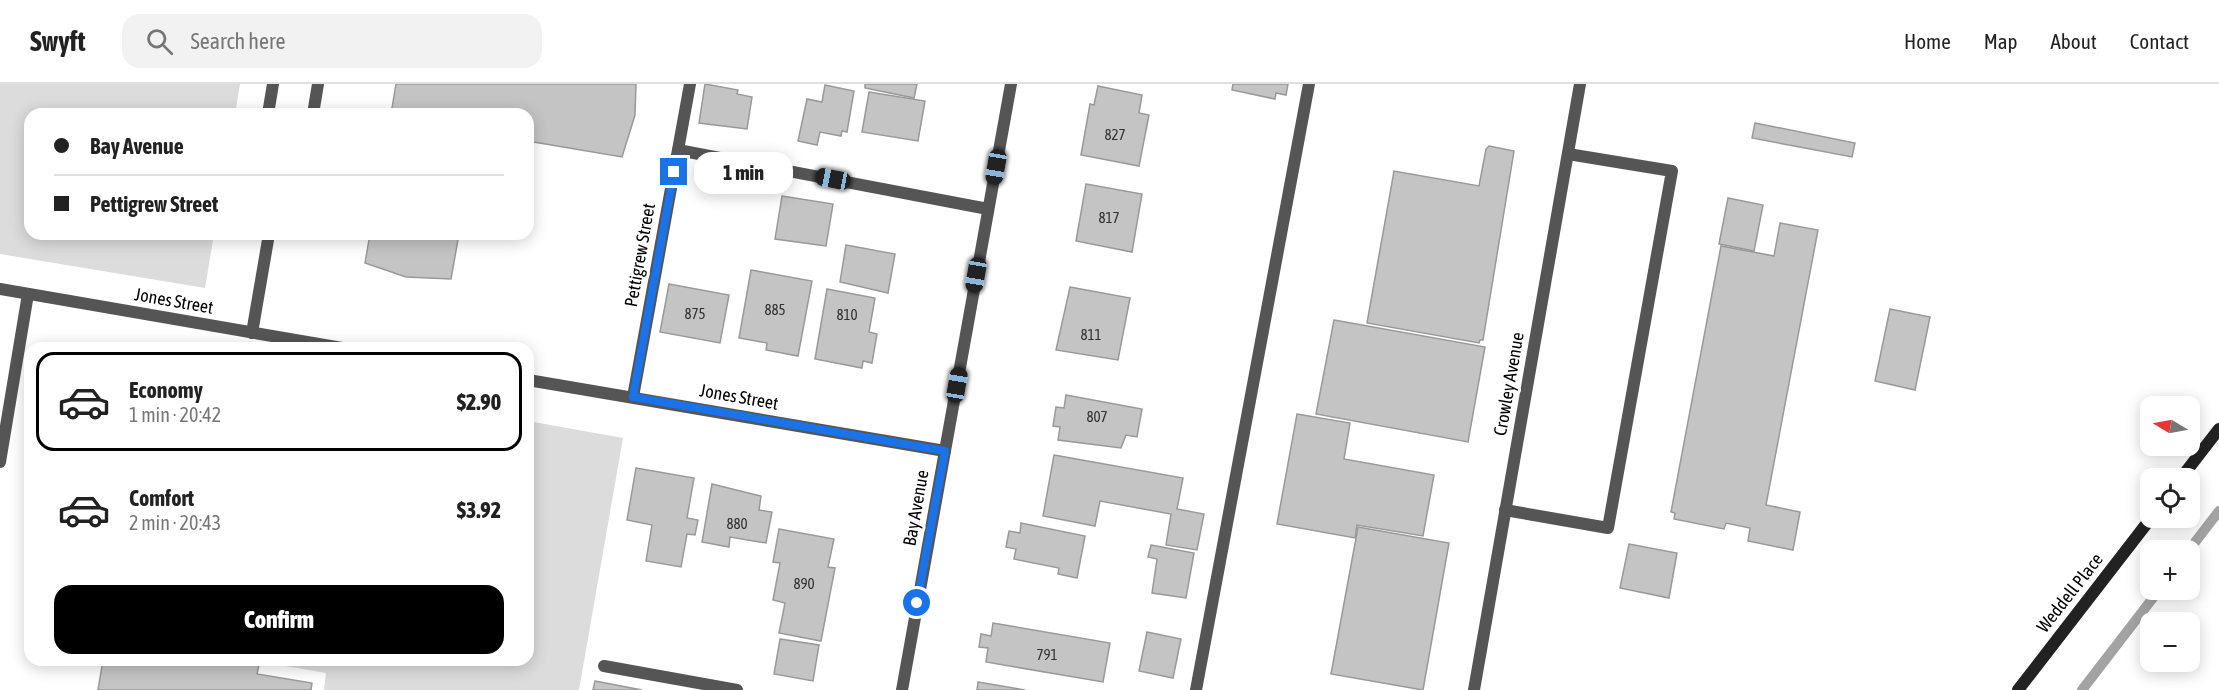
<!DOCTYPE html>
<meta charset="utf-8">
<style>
:root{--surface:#fff;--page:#f2f2f2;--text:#222;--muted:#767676;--line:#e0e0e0;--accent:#000}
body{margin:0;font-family:"Asap Condensed",sans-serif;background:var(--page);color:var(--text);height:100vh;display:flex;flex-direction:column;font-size:22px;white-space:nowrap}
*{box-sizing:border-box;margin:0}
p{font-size:20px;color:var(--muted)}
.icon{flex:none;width:33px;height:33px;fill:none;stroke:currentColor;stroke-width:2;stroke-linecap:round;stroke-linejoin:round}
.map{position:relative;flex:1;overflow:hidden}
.side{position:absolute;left:24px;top:258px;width:510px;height:324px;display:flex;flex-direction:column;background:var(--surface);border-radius:18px;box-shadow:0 3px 15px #0003}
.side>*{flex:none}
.hud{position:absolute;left:24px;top:24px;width:510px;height:132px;border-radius:18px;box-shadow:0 3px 15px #0003;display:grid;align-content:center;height:132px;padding:0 30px;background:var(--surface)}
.needle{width:39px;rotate:280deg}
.tools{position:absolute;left:2140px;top:312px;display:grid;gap:12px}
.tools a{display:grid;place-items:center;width:60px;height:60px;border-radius:12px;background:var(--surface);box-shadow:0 3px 15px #0003;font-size:30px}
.end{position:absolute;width:27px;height:27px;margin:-14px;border:8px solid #1a73e8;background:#fff;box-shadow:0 0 0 3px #fff}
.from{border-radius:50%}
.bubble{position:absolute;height:42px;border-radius:18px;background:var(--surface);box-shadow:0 3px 15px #0003;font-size:20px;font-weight:800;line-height:42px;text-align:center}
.car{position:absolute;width:18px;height:36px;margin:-18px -9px;border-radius:8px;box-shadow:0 0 4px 2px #0007;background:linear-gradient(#222 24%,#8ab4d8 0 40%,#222 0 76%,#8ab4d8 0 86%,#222 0)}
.hud b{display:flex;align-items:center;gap:21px;height:57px;font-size:22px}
.hud b+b{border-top:2px solid var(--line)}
.hud i{width:15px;height:15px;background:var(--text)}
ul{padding:10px 0 0;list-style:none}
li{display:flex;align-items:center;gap:18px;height:99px;margin:0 12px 9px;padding:0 18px;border:3px solid transparent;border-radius:18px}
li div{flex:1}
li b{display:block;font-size:22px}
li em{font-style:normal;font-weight:800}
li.active{border-color:var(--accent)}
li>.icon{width:54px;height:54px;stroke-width:1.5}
.cta{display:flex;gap:12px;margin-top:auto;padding:12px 30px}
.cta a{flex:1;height:69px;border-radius:18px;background:var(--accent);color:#fff;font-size:24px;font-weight:800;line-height:69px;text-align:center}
header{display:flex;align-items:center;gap:36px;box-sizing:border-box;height:84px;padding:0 30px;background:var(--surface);border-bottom:2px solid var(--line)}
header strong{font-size:28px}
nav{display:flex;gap:33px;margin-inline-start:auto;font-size:21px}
.search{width:420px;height:54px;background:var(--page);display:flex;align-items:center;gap:15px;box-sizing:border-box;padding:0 21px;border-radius:18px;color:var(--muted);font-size:22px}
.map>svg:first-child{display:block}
.green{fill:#dcdcdc}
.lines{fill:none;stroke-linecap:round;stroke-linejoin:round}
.stream{stroke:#a3a3a3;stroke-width:10}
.building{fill:#c4c4c4;stroke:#999;stroke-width:1.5}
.lane{stroke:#555;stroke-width:12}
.street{stroke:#555;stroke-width:12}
.secondary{stroke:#222;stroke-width:12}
.route{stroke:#1a73e8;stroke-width:8}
.labels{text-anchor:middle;stroke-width:6;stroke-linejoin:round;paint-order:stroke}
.number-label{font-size:15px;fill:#313131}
.street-label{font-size:18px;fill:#000;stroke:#fff}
</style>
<header>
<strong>Swyft</strong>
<div class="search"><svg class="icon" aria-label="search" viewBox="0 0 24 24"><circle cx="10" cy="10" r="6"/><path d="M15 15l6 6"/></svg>Search here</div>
<nav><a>Home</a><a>Map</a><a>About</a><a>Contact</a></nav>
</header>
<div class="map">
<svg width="2219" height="606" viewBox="0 0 2219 606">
<rect width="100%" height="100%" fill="#fff"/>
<g class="green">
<polygon points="0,0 240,0 235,30 30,30 30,150 214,150 205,204 0,170"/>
<polygon points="528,337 623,354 579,606 324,606 326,589 274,580 275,576 528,576"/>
</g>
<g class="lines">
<g class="stream">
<polyline points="2189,466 2219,427"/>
<polyline points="2082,606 2159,506"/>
</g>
</g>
<g class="building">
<polygon points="396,0 636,0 635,31 622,73 528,57 528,30 391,30"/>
<polygon points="705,0 738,6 737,10 752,13 747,45 699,39"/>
<polygon points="865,0 917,0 914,14 865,4"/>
<polygon points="1233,0 1288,0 1286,11 1276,9 1275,15 1232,6"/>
<polygon points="825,1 854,7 847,48 842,47 841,52 820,48 817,61 798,57 807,15 822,18"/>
<polygon points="1098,2 1142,11 1139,29 1149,31 1139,82 1081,71 1090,20 1094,21"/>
<polygon points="869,8 925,17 918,57 862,48"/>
<polygon points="1755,39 1855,59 1852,73 1752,54"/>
<polygon points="1489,62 1514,67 1483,256 1480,256 1479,259 1367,239 1394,87 1479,102 1486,65"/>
<polygon points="1086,100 1142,110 1132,168 1076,157"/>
<polygon points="782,112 833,120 826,162 775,155"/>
<polygon points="1728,114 1763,121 1754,167 1719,160"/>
<polygon points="1780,139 1818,146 1766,421 1800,428 1793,466 1748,457 1750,444 1726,439 1724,445 1674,435 1675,429 1671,428 1721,162 1774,172"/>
<polygon points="370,150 459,150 451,195 406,193 365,179"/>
<polygon points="846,161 895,170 888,209 840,198"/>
<polygon points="751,186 812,197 798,272 766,266 767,259 739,254"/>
<polygon points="669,200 729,211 720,259 660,248"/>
<polygon points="1070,203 1130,214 1118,276 1056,266"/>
<polygon points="827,205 875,214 869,248 877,250 872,279 863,277 862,284 815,275"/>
<polygon points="1890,225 1930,233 1915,306 1875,297"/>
<polygon points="1334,236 1485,263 1468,358 1316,330"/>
<polygon points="1066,311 1142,325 1137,353 1126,351 1121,364 1058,356 1060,343 1053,342 1056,323 1064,324"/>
<polygon points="1297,330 1350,339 1344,375 1434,391 1423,452 1357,441 1355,454 1277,440"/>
<polygon points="1054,371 1183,394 1177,425 1204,430 1197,466 1166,461 1171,430 1100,417 1095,442 1043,432"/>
<polygon points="636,384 694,394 687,434 698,436 695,451 687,450 681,483 646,477 652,441 627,436"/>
<polygon points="712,400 761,412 759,426 772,428 766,459 730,453 729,463 702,458"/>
<polygon points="1021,439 1085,452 1077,494 1058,490 1059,484 1014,475 1016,465 1006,463 1009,447 1020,449"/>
<polygon points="1358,443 1449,459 1423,606 1331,590"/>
<polygon points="779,445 834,455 828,483 835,484 821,557 779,549 785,519 773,516 780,479 773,478"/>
<polygon points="1629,460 1677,469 1669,514 1620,504"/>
<polygon points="1151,461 1194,469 1186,514 1152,509 1157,475 1148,473"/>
<polygon points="993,539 1110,559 1103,598 986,578 988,564 979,563 981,550 991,552"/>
<polygon points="1147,548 1181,555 1173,594 1139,587"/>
<polygon points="780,555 819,561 813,597 774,590"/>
<polygon points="103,576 260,576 257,590 312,599 311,606 98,606"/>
<polygon points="595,597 642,606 593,606"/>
<polygon points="978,598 1025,606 977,606"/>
</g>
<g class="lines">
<g class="lane">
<polyline points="268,30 273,0"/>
<polyline points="313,30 318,0"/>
<polyline points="678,66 988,125"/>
<polyline points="252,249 269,150"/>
<polyline points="1505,426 1608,444 1672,87 1568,70"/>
<polyline points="604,582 737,606"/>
<polyline points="1196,606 1309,0"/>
</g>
<g class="street">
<polyline points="0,205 342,264"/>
<polyline points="528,296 945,367"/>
<polyline points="633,313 690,0"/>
<polyline points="0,378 28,210"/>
<polyline points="902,606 1011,0"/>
<polyline points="1474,606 1580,0"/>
</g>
<g class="secondary">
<polyline points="2181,394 2219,345"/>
<polyline points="2018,606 2151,434"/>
</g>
</g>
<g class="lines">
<polyline class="route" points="674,88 633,313 945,367 917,519"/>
</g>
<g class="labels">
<g class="number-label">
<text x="1115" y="56">827</text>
<text x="1109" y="139">817</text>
<text x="775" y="231">885</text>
<text x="695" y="235">875</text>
<text x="847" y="236">810</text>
<text x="1091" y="256">811</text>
<text x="1097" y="338">807</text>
<text x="737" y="445">880</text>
<text x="804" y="505">890</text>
<text x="1047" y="576">791</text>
</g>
<g class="street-label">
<text transform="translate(640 171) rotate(-80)" y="6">Pettigrew Street</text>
<text transform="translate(174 217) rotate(10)" y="6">Jones Street</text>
<text transform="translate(1509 300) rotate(-80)" y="6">Crowley Avenue</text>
<text transform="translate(739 313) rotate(10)" y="6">Jones Street</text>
<text transform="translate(916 424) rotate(-80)" y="6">Bay Avenue</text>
<text transform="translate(2070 509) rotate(-52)" y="6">Weddell Place</text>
</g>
</g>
</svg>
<div class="tools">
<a><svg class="needle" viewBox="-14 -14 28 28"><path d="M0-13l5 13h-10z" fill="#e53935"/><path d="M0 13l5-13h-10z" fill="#767676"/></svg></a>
<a><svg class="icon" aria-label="locate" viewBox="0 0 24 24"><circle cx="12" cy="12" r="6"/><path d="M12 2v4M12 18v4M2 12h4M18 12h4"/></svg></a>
<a>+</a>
<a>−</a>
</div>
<i class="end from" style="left:917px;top:519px"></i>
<i class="end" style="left:674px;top:88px"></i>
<div class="bubble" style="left:694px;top:68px;width:99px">1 min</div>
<i class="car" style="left:996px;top:83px;rotate:190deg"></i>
<i class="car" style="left:833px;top:95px;rotate:281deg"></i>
<i class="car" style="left:976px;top:191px;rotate:190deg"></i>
<i class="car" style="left:957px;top:301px;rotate:10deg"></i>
<div class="hud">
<b><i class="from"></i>Bay Avenue</b>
<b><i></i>Pettigrew Street</b>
</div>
<section class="side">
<ul>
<li class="active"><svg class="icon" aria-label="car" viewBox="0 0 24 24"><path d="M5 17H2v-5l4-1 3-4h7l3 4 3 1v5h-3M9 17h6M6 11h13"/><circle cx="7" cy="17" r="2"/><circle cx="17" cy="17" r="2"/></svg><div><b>Economy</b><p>1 min · 20:42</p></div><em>$2.90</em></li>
<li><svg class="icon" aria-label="car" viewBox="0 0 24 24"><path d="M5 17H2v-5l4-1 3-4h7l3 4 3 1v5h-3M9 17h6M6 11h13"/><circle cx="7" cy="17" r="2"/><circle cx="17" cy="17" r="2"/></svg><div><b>Comfort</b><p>2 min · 20:43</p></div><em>$3.92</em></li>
</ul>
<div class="cta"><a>Confirm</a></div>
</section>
</div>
